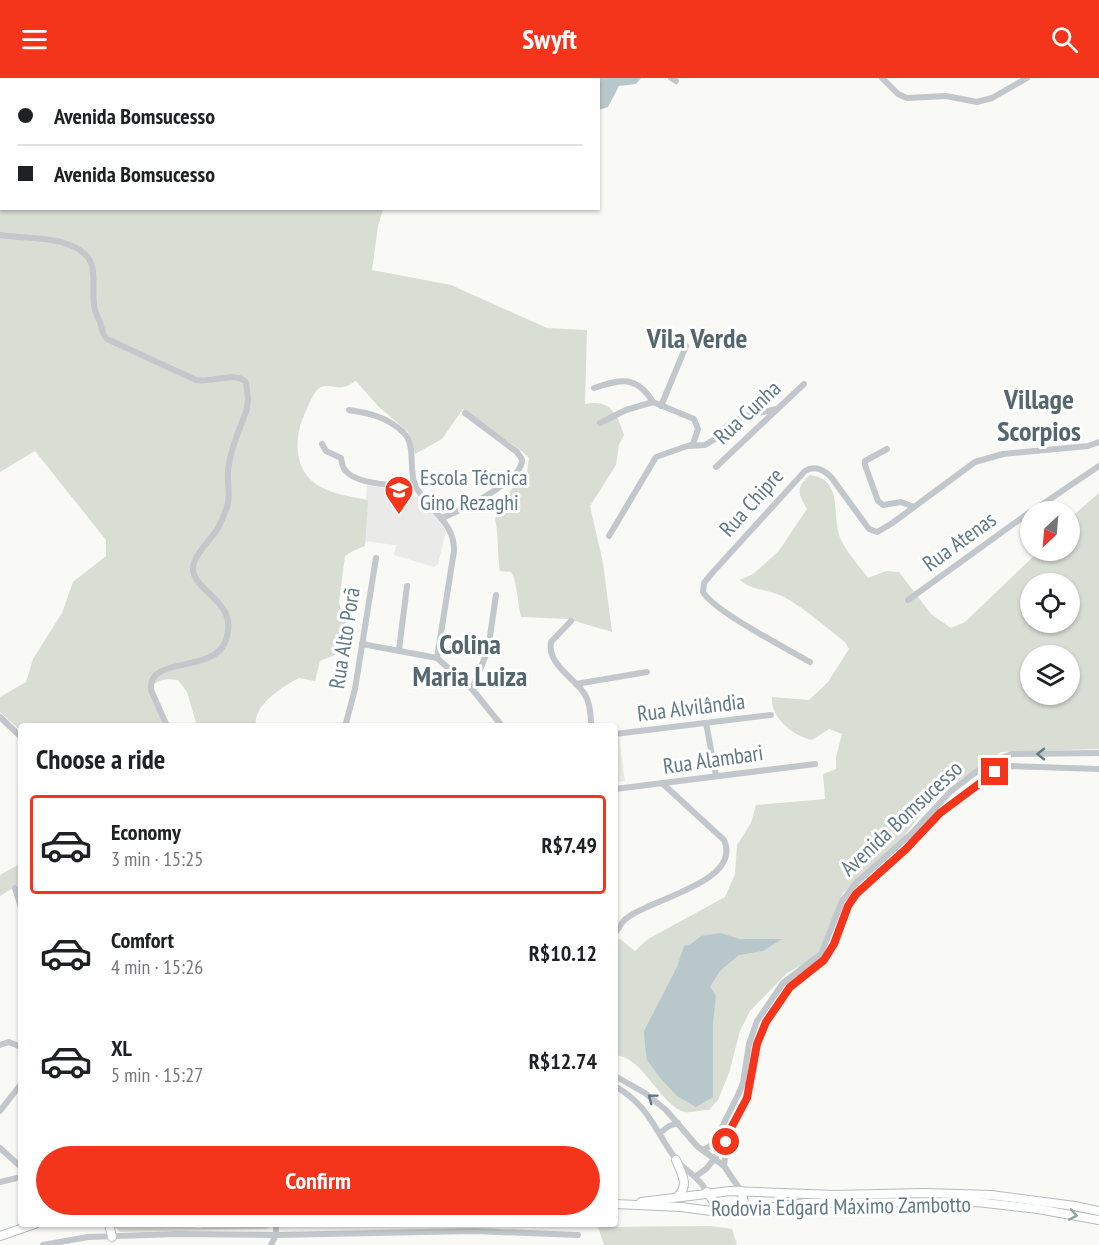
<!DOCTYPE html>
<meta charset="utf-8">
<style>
:root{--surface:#fff;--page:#f6f6f6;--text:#202124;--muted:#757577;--line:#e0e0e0;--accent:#f4351b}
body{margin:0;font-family:"PT Sans Narrow",sans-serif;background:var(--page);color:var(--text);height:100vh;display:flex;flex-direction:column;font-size:22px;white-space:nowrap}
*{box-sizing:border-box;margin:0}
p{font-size:20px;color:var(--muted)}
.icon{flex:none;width:33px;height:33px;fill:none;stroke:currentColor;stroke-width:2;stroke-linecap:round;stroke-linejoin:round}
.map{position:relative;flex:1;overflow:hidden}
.sheet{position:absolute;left:18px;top:645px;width:600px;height:504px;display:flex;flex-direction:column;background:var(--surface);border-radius:6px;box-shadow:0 2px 4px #0004}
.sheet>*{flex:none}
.top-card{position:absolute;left:0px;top:0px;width:600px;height:132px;box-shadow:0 2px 4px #0004;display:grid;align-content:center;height:132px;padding:0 18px;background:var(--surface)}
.needle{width:39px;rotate:206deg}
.buttons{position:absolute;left:1020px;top:423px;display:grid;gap:12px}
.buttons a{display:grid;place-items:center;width:60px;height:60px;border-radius:50%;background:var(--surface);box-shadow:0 2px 4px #0004;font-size:30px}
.end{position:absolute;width:27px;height:27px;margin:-14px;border:8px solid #f4351b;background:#fff;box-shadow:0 0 0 3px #fff}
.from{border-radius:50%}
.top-card b{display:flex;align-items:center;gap:21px;height:57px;font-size:22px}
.top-card b+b{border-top:2px solid var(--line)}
.top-card i{width:15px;height:15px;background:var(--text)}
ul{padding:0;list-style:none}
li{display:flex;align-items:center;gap:18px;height:99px;margin:0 12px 9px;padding:0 6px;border:3px solid transparent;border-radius:6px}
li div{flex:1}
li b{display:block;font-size:22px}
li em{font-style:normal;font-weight:700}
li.selected{border-color:var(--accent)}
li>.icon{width:54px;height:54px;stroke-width:1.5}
h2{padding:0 18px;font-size:27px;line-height:72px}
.button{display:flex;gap:12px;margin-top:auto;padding:12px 18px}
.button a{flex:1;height:69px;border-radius:36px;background:var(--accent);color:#fff;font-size:24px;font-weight:700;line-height:69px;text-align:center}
header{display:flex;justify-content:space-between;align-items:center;height:78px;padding:0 18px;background:var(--accent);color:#fff;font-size:27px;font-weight:700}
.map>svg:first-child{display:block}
.built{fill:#eaeae9}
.green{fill:#d9ded5;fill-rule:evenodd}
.water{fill:#b7c7ca}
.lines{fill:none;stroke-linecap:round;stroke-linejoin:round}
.major-casing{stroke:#b4bbbf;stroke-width:10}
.minor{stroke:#c1c7ca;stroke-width:6}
.major{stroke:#fff;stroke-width:8}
.oneway{stroke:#617984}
.oneway2{stroke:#90a1a9}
.route{stroke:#f4351b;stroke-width:8}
.labels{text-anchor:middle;stroke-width:6;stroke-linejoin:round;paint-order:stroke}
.street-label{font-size:22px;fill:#617984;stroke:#fff}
.poi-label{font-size:22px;fill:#617984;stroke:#fff;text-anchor:start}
.district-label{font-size:28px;font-weight:bold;fill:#54666e;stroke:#fff}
</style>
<header><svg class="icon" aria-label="menu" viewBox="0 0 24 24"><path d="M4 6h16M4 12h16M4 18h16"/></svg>Swyft<svg class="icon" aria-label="search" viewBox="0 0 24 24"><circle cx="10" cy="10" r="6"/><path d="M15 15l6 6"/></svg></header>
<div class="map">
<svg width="1099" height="1167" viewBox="0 0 1099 1167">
<rect width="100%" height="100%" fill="#f9f9f6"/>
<g class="built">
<polygon points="367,407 403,413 422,421 446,453 438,486 434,489 394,477 396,467 362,463"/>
<polygon points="615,660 619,660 625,703 615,704"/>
</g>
<g class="green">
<path d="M0,0H291L2,2V130L383,131L378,148L372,192L451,207L547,250L587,252L585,326C610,321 617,335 624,357L619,367L616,387L590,428L603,485L612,554L568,541L521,539C518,527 517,503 511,494L500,493C497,476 499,458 495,441L509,414L527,394L529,380L523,374L463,331L442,361L415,376L408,354L378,328L356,303C352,305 347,309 343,309C334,311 325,304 317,312C311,319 306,333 302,342C294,364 295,394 319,408C333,416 352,419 368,422L365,468L351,474L345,478L339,524L341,532L348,536L347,542L335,577L320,583L315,603L299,600C283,608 252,628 256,648H197L187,614L178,602C165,600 159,602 149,609L164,648H21V653L0,634V619L26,604L33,581L62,535L73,504L106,478V462L35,373L0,394Z"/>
<path d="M810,397C843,401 832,435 839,457C844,472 859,487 868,500L886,493L899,494L931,536L951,550L965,544L1039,473L1070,472V440L1099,415V671L1001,674L946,711L928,727L901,762L843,815L819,874L807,884L787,895L750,933L740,953L729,995L718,1022L709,1032C702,1032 692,1035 685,1034C660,1028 645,980 615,977V864L620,861L635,873L648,861L725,819L735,796L737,767L751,745L756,727L825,721L823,696L836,691V679L842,656L829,651L812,662C794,658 770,640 772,619L809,622L828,604L849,571L845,564C825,549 806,531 784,519C769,511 752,513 740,502L753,496L778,474L807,431C798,415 795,410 810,397ZM1030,506H1070V544H1030ZM1030,578H1070V616H1030Z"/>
<polygon points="21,785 21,805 0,818 0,797"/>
<polygon points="115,1146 176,1146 199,1150 216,1146 272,1146 272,1148 266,1151 120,1154 116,1150"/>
<polygon points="711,1148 732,1151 737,1167 604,1167 598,1149"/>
</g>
<g class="water">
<polygon points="586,0 641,0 636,6 619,8 608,29 599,32 598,2 583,1"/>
<polygon points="721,855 739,861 782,861 763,873 739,877 720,893 710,909 716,918 713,945 713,1019 696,1029 677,1018 661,1001 647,982 645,968 644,953 677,889 684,868 691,866 701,858"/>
</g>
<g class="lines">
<g class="major-casing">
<g id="major">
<path d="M676,1082C681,1095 690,1107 678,1118"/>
<polyline points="707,1114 716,1127 726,1135"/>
<polyline points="641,1124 730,1113 834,1117 924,1115 991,1117 1075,1128 1099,1133"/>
<polyline points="615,1126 681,1129 726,1135 806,1125 977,1124 1038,1131 1099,1142"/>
<polyline points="741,1133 744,1124 741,1113"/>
<polyline points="109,1146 112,1159"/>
<polyline points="0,1158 35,1146"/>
</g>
</g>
<g class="minor">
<polyline points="499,0 503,0"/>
<polyline points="671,0 676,3"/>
<polyline points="882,0 898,16 907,20 946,18 977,24 992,20 1027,0"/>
<polyline points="299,2 301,0"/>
<polyline points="450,2 453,0"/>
<polyline points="547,2 547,0"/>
<path d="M0,157C23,161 47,158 70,167C102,180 91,200 94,226C94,233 97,238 100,244C102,251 102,256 107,261L196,302C211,305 235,293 246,304L248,320L247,331C240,350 230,372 228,393C227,403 230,414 228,425C226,433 222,442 218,450C211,462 195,475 193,489C191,514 242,523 225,564C212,596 148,577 151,612L167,648"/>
<path d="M594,310C621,301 636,297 653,324"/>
<polyline points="661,328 686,268"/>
<path d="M349,332C369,335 387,339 403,354C417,368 408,390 415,407C426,431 455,443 454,473L437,580"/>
<polyline points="600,345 626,332 653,324 694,341 698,351 693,366 656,379 609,458"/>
<path d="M322,366L326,373L341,380C342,384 342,390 346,393C356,406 400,409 416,407"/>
<polyline points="690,368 705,367 715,361 727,348 744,338 777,331"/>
<polyline points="887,371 865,383 865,387 878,423 883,427 901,424 914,429"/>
<polyline points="716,389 804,306"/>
<polyline points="1031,434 1099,388"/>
<path d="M441,440C458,435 523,402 522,382C521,379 519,377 517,374L465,335"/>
<polyline points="908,522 1030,434"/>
<path d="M571,543L551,564C547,586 573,599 584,615C590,624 591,637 591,648"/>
<polyline points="362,566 437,580 472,611 502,648"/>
<polyline points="399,572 407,508"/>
<path d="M810,584C786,570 715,534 703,514L704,505L713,494L805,393C815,387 823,391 831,399L869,451L877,454L891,446L975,384L1003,376L1088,368L1099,364"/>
<polyline points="576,606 647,594"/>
<polyline points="472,611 488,572 496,517"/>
<polyline points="0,639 21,659"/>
<polyline points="346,645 355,611 376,480"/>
<polyline points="706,645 716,698"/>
<polyline points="615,656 771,637"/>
<polyline points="615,711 815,686"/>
<polyline points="15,810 21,830"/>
<path d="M615,855C619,850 622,843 627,840C650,821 743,804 724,762L662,705"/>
<polyline points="0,967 9,964 21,969"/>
<polyline points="615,998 645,1015 666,1032 697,1068 724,1088 741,1113"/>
<path d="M615,1008C649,1028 654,1051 675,1080C685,1094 697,1096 707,1114"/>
<polyline points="0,1033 21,1006"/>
<polyline points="660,1055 669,1048 678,1045"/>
<polyline points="0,1070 21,1089"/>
<polyline points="703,1072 710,1068 717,1059 738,1017 743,1005 749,966 757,943 783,905 821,876 842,823 856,805 911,756 951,713 989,684 1012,676 1099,675"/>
<polyline points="724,1088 727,1062"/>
<polyline points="696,1098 706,1091 715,1080 747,1020 757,966 766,944 790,909 824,882 834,866 848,828 867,805 906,771 940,735 995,694 1012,688 1099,691"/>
<polyline points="0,1104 21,1099"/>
<polyline points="43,1167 88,1159 178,1156 276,1157 474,1153 578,1157"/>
<polyline points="271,1167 276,1157 276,1146"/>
</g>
<use href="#major" class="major"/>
</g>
<defs><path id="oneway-chevron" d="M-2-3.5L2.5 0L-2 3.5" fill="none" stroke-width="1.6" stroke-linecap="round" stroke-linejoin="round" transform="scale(1.5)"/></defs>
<g class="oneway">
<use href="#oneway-chevron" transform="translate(1041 676) rotate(-179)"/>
<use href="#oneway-chevron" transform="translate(652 1020) rotate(-143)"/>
</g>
<use class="oneway2" href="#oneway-chevron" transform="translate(1073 1137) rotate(10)"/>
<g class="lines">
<polyline class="route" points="726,1064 729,1054 747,1020 757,966 766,944 790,909 824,882 834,866 848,828 856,816 906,771 940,735 995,694"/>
</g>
<defs>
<g id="university-pin" transform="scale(1.5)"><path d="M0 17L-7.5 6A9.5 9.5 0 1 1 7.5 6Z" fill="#f4351b" stroke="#fff"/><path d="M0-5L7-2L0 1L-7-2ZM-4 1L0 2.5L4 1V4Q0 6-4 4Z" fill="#fff"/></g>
</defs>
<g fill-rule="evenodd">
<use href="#university-pin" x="399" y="412"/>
</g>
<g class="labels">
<g class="street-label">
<text transform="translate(747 334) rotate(-43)" y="8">Rua Cunha</text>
<text transform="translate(751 424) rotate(-48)" y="8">Rua Chipre</text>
<text transform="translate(959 463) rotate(-36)" y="8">Rua Atenas</text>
<text transform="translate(344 560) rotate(-81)" y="8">Rua Alto Porã</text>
<text transform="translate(691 629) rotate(-7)" y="8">Rua Alvilândia</text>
<text transform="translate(713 681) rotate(-8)" y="8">Rua Alambari</text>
<text transform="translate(901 740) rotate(-43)" y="8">Avenida Bomsucesso</text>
<text transform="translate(841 1128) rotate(-1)" y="8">Rodovia Edgard Máximo Zambotto</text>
</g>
<g class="poi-label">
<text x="420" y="407">Escola Técnica<tspan x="420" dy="25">Gino Rezaghi</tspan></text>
</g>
<g class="district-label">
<text x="697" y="270">Vila Verde</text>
<text x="1039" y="331">Village<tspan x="1039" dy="32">Scorpios</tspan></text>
<text x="470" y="576">Colina<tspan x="470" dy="32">Maria Luiza</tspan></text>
</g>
</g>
</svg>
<div class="buttons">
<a><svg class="needle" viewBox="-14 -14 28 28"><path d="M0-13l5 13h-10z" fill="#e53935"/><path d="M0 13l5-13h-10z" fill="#757577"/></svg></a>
<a><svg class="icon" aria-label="locate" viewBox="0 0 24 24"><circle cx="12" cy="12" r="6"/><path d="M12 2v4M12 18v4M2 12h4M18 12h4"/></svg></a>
<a><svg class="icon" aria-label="layers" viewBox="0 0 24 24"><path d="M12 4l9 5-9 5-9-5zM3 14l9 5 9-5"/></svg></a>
</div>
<i class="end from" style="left:726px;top:1064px"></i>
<i class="end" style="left:995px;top:694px"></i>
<div class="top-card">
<b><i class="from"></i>Avenida Bomsucesso</b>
<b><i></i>Avenida Bomsucesso</b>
</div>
<section class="sheet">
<h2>Choose a ride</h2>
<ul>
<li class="selected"><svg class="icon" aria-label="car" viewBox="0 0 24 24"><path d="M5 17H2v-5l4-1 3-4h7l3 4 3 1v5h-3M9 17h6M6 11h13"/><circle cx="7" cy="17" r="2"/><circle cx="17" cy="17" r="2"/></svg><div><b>Economy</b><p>3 min · 15:25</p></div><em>R$7.49</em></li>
<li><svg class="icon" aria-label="car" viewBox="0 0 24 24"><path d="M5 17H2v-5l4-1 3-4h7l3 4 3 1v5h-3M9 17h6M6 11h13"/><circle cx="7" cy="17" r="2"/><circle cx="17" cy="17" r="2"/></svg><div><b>Comfort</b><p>4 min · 15:26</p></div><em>R$10.12</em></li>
<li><svg class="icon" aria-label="car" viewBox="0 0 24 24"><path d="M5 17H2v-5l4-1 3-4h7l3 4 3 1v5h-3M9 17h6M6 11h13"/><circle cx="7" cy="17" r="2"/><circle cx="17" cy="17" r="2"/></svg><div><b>XL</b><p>5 min · 15:27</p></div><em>R$12.74</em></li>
</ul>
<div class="button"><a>Confirm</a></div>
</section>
</div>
